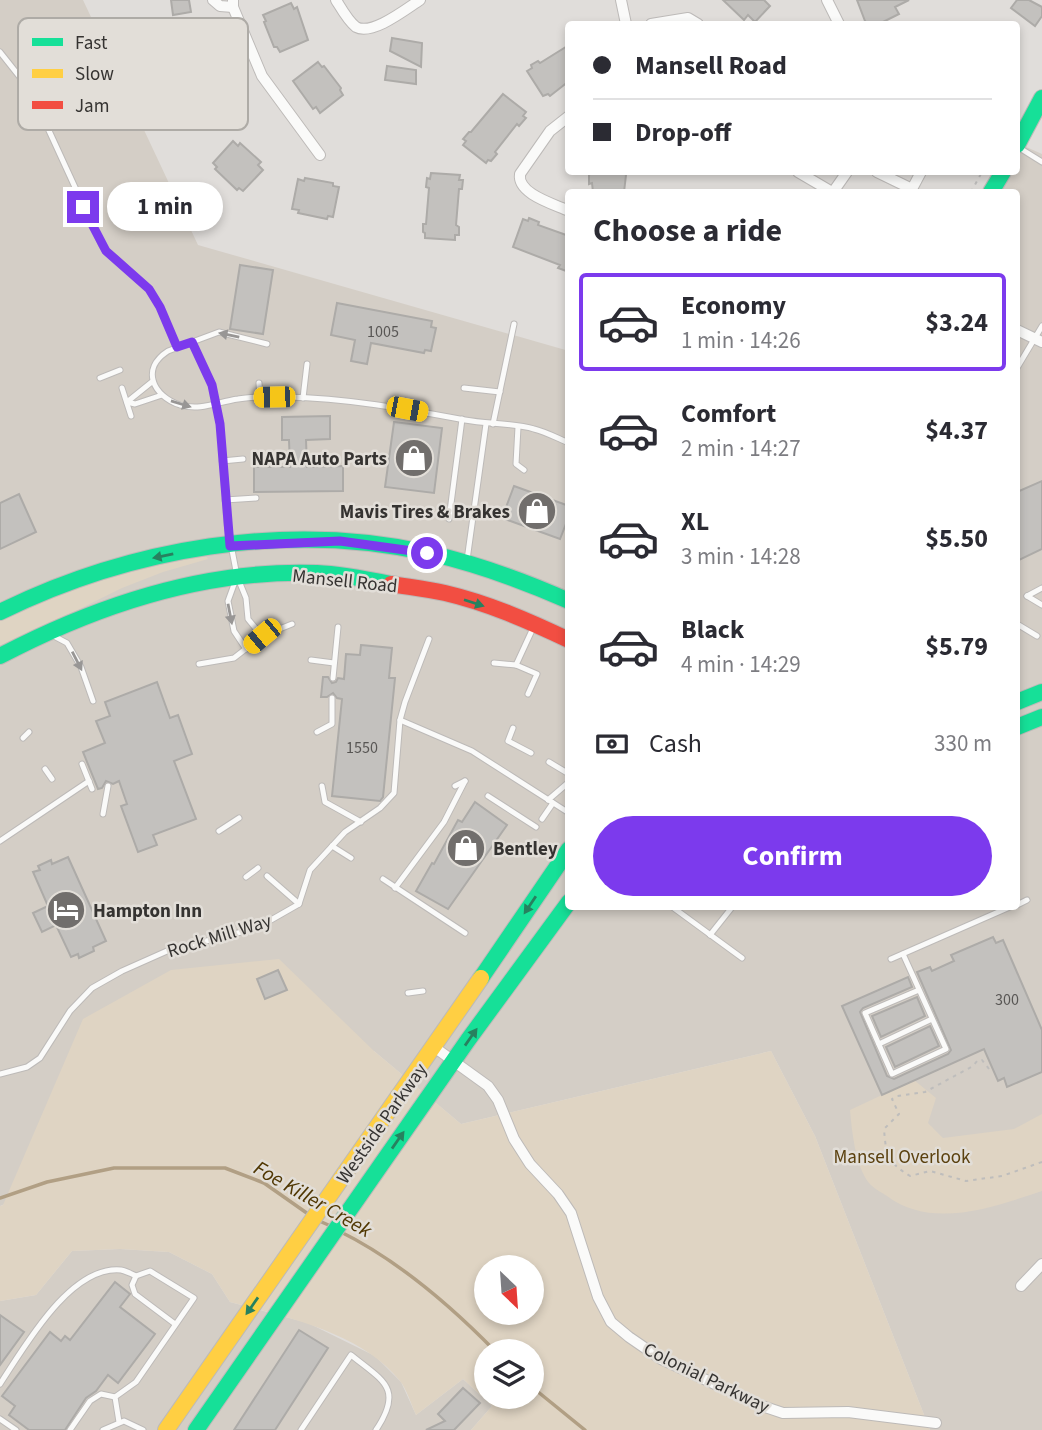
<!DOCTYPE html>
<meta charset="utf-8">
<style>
:root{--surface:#fff;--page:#f2f2f3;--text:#2b2b33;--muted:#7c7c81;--line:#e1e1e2;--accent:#7c3aed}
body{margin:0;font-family:"Source Sans 3",sans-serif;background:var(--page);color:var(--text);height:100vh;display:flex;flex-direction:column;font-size:26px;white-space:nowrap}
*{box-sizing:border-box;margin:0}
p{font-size:23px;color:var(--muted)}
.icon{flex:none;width:38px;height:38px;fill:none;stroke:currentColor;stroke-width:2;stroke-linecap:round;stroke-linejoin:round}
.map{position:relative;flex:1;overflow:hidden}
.side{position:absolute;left:565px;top:189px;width:455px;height:721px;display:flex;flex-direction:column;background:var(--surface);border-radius:7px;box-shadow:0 4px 10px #0003}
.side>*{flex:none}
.guide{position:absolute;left:565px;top:21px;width:455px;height:154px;border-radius:7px;box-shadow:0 4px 10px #0003;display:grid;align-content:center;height:154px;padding:0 28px;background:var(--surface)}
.needle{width:46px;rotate:155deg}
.buttons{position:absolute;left:474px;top:1255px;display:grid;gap:14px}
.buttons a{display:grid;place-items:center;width:70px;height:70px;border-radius:50%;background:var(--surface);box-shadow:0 4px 10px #0003;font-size:35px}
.end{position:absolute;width:32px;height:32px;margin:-16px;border:9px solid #7c3aed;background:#fff;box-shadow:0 0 0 4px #fff}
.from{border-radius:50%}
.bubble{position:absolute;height:49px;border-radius:24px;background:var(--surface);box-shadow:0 4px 10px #0003;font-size:23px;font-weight:700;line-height:49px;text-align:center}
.car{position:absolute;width:21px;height:42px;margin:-21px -10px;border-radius:9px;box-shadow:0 0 5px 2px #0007;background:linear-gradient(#f5c518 24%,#345 0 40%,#f5c518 0 76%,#345 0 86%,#f5c518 0)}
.guide b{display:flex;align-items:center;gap:24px;height:66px;font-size:26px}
.guide b+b{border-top:2px solid var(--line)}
.guide i{width:18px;height:18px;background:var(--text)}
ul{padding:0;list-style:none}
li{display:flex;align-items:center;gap:21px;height:98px;margin:0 14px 10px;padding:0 14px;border:4px solid transparent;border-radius:7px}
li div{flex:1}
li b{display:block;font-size:26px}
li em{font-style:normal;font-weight:700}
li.active{border-color:var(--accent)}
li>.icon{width:63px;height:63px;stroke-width:1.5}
h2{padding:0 28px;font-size:32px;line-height:84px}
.pay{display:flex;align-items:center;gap:18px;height:77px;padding:0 28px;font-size:26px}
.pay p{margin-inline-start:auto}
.action{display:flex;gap:14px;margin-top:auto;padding:14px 28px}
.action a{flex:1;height:80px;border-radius:42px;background:var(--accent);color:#fff;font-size:28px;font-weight:700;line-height:80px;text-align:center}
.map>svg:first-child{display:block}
.built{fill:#d4cec6}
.green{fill:#dfd4c3;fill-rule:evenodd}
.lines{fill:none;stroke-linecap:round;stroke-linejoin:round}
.stream{stroke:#b19f84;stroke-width:3.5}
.building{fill:#c3c1be;stroke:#adaba8;stroke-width:2}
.lane-casing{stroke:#bdbab8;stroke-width:7}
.street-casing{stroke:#bdbab8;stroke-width:12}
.fast-casing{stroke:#bdbab8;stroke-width:18}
.slow-casing{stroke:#bdbab8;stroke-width:18}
.jam-casing{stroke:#bdbab8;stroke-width:18}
.path{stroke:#bebdbc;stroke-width:2;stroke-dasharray:3.5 5;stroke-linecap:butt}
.lane{stroke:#fafaf9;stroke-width:5}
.street{stroke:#fafaf9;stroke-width:10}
.fast{stroke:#16e098;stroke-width:16}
.slow{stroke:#ffcf43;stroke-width:16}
.jam{stroke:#f24e42;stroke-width:16}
.oneway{fill:#989695}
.oneway2{fill:#27815f}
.route{stroke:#7c3aed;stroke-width:9}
.labels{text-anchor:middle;stroke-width:5;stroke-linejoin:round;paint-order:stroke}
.number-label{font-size:16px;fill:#585654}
.poi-label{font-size:19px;font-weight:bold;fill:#353331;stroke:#e2ded8;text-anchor:end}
.street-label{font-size:19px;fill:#353331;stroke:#e2ded8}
.park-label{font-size:19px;fill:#5b410f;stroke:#e2ded8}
.water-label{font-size:21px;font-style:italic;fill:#503702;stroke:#e2ded8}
.key{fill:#e2ded8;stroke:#aeaba6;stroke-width:2}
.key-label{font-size:19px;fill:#353331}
</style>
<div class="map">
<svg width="1042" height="1430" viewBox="0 0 1042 1430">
<rect width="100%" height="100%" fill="#e0ddda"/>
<g class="built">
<polygon points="0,0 83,0 198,245 569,351 569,906 1017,906 1017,192 998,192 1009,172 1017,172 1017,159 1024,146 1042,154 1042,1430 930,1430 815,1136 771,1051 461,1124 374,1051 0,1206"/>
<polygon points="120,1249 169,1252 212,1274 230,1302 308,1323 375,1356 401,1382 416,1415 463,1379 492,1406 471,1430 0,1430 0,1301 36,1295 72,1251"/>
</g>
<g class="green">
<path d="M206,556L208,559L163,572L122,588L0,648V621C62,585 135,564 206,556Z"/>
<path d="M279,959L374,1051L461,1124L771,1051L815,1136L930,1430H471L492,1406L463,1379L416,1415C411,1404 407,1390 400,1381C362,1333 286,1317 230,1302L212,1274L169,1252L120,1249L72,1251L36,1295L0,1301V1206L3,1205L83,1019L171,970ZM486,1267H532V1312H486ZM486,1351H532V1396H486Z"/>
<path d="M914,1080L936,1098L928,1123L943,1138L1014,1129L1042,1114V1191C994,1207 932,1230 887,1196C881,1192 873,1188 869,1183C855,1165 852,1131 850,1110Z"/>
</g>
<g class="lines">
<g class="stream">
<polyline points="0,1198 47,1182 114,1168 225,1168 264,1183 311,1216"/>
<polyline points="317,1220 333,1227"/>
<path d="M339,1231C398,1260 449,1304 495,1351"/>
<polyline points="532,1387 585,1430"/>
</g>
</g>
<g class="building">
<polygon points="171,0 189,0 191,12 173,15"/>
<polygon points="723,0 764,0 770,6 755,22 748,15 744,20"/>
<polygon points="857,0 909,0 895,7 899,14 879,24 868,24 865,21"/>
<polygon points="1017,0 1029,0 1042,7 1042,16 1035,26 1011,8"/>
<polygon points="291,3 294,9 297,7 308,40 280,52 277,47 274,47 264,22 266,21 263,15"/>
<polygon points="392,38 422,43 421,67 390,51"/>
<polygon points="569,45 569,81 550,96 548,94 543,96 527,71 532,68 531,65 538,61 540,63"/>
<polygon points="318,62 322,67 324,66 341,88 340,90 343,95 320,113 316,107 313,109 293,81"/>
<polygon points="387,66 416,70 416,84 385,80"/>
<polygon points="503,94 526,112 523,116 526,118 519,126 517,124 495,152 497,154 491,161 488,160 486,163 463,145 466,141 463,139 469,132 471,132"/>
<polygon points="233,141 238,146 240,143 261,162 258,165 263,170 243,191 239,188 237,190 215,169 217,167 213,163"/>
<polygon points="592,172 622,172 626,175 624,192 593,192 592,183 589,184 589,175"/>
<polygon points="431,173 460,175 459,180 463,180 462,189 459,189 456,225 459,227 459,235 455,235 455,240 425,238 425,233 423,232 423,224 426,224 429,188 426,187 427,178 430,179"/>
<polygon points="305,178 333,183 333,186 339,187 333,217 328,216 327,219 298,213 299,210 292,209 298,179 304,181"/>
<polygon points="529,218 539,222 538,225 569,236 569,272 558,268 560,265 513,247 523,219 528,221"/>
<polygon points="240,265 273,270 263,334 230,329"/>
<polygon points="337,303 432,321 431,327 436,328 431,351 425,350 424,353 371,343 367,364 351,361 355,340 331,335"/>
<polygon points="330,416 330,439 306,440 307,467 343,466 343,491 254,492 254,467 290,467 289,440 282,440 282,417"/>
<polygon points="394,422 442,428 434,493 385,487"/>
<polygon points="1042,481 1042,549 1017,561 1017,492"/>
<polygon points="514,486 569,506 569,516 560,539 502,518"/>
<polygon points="19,494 36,532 0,549 0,503"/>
<polygon points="361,645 392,648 389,678 395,678 383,797 380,801 332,796 342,699 337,698 333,693 327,697 321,697 323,677 328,677 332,683 336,682 338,678 344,679 346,654 360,655"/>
<polygon points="157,682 170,718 178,715 192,754 174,761 196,819 153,835 157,845 138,852 121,806 127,804 119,781 113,784 106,781 102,788 98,789 83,752 105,743 96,721 110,716 105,702"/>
<polygon points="475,802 507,825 448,909 416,891 432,863 434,864 458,820 462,822"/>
<polygon points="68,857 106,941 93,947 94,951 79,958 78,954 71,957 56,925 42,932 33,913 48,906 33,872 40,870 38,866 51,860 52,864"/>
<polygon points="993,937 996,943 1003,940 1042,1030 1042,1072 1007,1087 1004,1078 998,1081 984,1049 882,1095 842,1006 908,977 912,987 863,1008 860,1012 887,1076 894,1079 948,1054 951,1050 917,972 930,967 932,971 954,961 951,955"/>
<polygon points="278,970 287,990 265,999 257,979"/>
<polygon points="917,997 925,1016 881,1037 872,1016"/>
<polygon points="930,1026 939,1046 895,1067 886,1047"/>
<polygon points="115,1282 130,1294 120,1307 155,1334 118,1383 108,1375 96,1391 86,1398 65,1430 29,1430 9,1415 15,1406 2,1396 50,1332 61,1341 65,1336 70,1340"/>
<polygon points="0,1315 24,1332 0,1365"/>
<polygon points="299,1330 328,1348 275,1430 234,1430"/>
<polygon points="463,1388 480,1403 454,1430 426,1430 445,1421 438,1414"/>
</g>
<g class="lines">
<g class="lane-casing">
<g id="lane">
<polyline points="0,52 23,81 34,98 102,246 149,289 160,307 177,347"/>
<polyline points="34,98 56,87"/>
<polyline points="1018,147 1042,162"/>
<polyline points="192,342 212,385 220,424 227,524 237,576 246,598 248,619 262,636"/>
<path d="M267,344L219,332L168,351C140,369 153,396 180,405C201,411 217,402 238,399C253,396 270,397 286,397C346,398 406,409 465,420C487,424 513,423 534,429C546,432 557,438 569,443"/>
<polyline points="1017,368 1042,326"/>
<polyline points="100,378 120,370"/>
<polyline points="259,383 260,398"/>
<polyline points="122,388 131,416"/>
<polyline points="464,388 500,392"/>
<polyline points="303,398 307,364"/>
<polyline points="127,402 135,404 162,395"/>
<polyline points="127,402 153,381"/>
<polyline points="493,424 514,324"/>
<polyline points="518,427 516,464 524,470"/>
<polyline points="222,461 243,459"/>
<polyline points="225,500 256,498"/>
<polyline points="449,519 462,419"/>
<polyline points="467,560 486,424"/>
<polyline points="236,579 228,601 234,631 246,649"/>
<polyline points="1027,596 1042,605"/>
<polyline points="1027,596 1042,588"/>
<polyline points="1017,624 1037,636"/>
<polyline points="50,634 67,643 81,667 93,701"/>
<polyline points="311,660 334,663"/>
<polyline points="494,663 516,665 537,674 528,694"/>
<polyline points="199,664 234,658 262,636 292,624"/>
<polyline points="516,665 534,626"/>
<polyline points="333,678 338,627"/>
<polyline points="400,720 472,751 569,813"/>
<polyline points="513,728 508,741 531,753"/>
<polyline points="317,732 332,724 332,698"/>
<polyline points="23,738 29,732"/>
<polyline points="549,762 569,774"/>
<polyline points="82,764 92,789"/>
<polyline points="45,769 52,779"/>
<polyline points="322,786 325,802 361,822"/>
<polyline points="455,786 465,781"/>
<polyline points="488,796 536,827"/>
<polyline points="548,800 569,782"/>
<polyline points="103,814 108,786"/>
<polyline points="542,819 553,803"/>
<polyline points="219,831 239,818"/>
<polyline points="0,841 89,781"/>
<polyline points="332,846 351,858"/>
<polyline points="267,876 299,904"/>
<polyline points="246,877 258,868"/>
<polyline points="383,879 465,933"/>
<polyline points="395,888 444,822 465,781"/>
<polyline points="1017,905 1027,900"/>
<polyline points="671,906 742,958"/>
<polyline points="710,935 733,906"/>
<polyline points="903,954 946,1049 892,1074 865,1013 919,990"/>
<polyline points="891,959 1012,906"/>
<polyline points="408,993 423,991"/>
<polyline points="879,1044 932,1019"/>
<polyline points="0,1074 27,1067 40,1058 70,1011 92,988 122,971 167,951 257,928 299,904 310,870 345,832 380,808 394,793 400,720 405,702 429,639"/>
<polyline points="136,1276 132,1285 135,1294 175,1324"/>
<path d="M0,1384C24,1348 70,1265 121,1270C126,1271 132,1274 136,1276L150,1271L194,1298L136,1382L115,1397L119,1422"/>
<polyline points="0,1419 16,1430"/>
<polyline points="70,1430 90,1401 101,1394 115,1397"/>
<polyline points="103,1430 124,1421 143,1430"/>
<path d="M301,1430L351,1355C383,1381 404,1388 376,1430"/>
</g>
</g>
<g class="street-casing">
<g id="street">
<polyline points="213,0 220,6 233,7"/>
<polyline points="233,0 233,7 262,76 320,155"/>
<path d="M336,0C341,8 348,21 356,27C372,36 406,9 420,0"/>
<polyline points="621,0 626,24"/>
<polyline points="827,0 839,24"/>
<polyline points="651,24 688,18 698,24"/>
<path d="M569,116L550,131L520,174C517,194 554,204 569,211"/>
<polyline points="798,172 832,192"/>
<polyline points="877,172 912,189 921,172"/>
<polyline points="833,192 847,172"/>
<polyline points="1017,330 1042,342"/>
<polyline points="434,1047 488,1086 498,1100 514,1139 530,1164 558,1194 571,1213 598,1297 611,1322 629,1337 661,1359 762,1406 783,1413 848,1412 936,1423"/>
<polyline points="1021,1286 1042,1264"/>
</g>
</g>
<g class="fast-casing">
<g id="fast">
<polyline points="1017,145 1042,98"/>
<polyline points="991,192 1003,172"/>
<path d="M0,612C130,548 286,521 429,553C477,564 524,581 569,601"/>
<path d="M0,656C97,605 206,569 317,573C341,574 366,579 391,584"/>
<polyline points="1017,702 1042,692"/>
<polyline points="1017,727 1042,717"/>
<polyline points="481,978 569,849"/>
<polyline points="196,1430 468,1040 569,902"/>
</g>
</g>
<g class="slow-casing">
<polyline id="slow" points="166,1430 481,978"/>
</g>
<g class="jam-casing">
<path id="jam" d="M391,584C409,587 427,589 445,593C488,603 529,621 569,640"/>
</g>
<g class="path">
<polyline points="971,192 982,172"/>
<path d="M989,1069L982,1060H978L973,1066L925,1092L897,1096L892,1099L899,1114L884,1129C886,1154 887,1162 910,1176L930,1171L966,1181L1002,1176L1042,1162"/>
</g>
<use href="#lane" class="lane"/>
<use href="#street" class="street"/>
<use href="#fast" class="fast"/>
<use href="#slow" class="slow"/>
<use href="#jam" class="jam"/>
</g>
<defs><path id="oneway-solid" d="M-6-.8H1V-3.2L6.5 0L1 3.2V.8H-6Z" transform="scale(1.75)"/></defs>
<g class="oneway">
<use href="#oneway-solid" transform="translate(229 335) rotate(-168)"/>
<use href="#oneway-solid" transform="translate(181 404) rotate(17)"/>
<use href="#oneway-solid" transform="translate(230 614) rotate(79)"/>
<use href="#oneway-solid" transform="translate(77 661) rotate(63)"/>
</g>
<g class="oneway2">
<use href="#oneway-solid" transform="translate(163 556) rotate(168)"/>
<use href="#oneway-solid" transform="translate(474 603) rotate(18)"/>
<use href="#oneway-solid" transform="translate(530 905) rotate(124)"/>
<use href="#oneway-solid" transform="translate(471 1037) rotate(-55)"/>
<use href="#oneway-solid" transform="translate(398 1140) rotate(-55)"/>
<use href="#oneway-solid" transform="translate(252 1306) rotate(125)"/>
</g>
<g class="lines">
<polyline class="route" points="83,207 106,251 149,289 160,307 177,347 192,342 212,385 220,424 230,546 340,541 427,553"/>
</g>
<defs>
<g id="shop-disc" transform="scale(2.0125)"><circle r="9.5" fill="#716e6c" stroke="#e2ded8"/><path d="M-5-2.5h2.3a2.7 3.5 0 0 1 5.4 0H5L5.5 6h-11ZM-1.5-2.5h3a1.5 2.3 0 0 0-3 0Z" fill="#fff"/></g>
<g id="hotel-disc" transform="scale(2.0125)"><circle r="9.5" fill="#716e6c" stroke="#e2ded8"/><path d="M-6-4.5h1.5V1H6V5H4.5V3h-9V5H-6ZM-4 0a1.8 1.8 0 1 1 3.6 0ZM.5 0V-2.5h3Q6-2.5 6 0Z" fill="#fff"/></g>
</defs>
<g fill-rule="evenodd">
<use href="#shop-disc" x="414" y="458"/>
<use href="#shop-disc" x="537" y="511"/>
<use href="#shop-disc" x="466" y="848"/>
<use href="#hotel-disc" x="66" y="910"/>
</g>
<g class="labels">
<g class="number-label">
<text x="383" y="337">1005</text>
<text x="362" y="753">1550</text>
<text x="1007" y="1005">300</text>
</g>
<g class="poi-label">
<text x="387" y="465">NAPA Auto Parts</text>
<text x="510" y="518">Mavis Tires &amp; Brakes</text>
<text x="493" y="855" text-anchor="start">Bentley</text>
<text x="93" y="917" text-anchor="start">Hampton Inn</text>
</g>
<g class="street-label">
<text transform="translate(345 580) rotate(6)" y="7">Mansell Road</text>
<text transform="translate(219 935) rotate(-17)" y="7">Rock Mill Way</text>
<text transform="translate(381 1123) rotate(-55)" y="7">Westside Parkway</text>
<text transform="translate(707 1377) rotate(26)" y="7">Colonial Parkway</text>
</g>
<g class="park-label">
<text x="902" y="1163">Mansell Overlook</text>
</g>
<g class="water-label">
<text transform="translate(313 1199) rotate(30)" y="7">Foe Killer Creek</text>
</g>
</g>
<rect x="18" y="18" width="230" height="112" rx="10" class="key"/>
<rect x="32" y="38" width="31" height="8" fill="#16e098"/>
<rect x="32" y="69" width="31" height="9" fill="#ffcf43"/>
<rect x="32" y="101" width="31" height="8" fill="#f24e42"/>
<g class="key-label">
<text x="75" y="49">Fast</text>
<text x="75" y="80">Slow</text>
<text x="75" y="112">Jam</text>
</g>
</svg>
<div class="buttons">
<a><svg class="needle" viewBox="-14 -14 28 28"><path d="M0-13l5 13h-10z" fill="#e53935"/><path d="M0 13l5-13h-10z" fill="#7c7c81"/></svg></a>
<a><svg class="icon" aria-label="layers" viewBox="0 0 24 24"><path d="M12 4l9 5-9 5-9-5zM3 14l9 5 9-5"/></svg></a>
</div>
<i class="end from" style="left:427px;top:553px"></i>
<i class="end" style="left:83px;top:207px"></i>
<div class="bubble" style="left:107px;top:182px;width:116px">1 min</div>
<i class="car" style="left:274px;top:397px;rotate:269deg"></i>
<i class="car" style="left:407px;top:409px;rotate:101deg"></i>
<i class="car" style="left:262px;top:636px;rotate:230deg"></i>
<div class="guide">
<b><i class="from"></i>Mansell Road</b>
<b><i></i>Drop-off</b>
</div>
<section class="side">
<h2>Choose a ride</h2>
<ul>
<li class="active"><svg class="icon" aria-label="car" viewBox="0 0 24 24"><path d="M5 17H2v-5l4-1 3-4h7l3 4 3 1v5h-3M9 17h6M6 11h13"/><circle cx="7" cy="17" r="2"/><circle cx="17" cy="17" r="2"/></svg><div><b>Economy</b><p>1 min · 14:26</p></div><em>$3.24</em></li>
<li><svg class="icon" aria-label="car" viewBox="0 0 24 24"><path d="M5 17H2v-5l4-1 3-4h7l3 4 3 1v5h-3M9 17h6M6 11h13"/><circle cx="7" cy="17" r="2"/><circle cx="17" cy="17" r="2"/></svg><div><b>Comfort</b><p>2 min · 14:27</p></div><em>$4.37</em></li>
<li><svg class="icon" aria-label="car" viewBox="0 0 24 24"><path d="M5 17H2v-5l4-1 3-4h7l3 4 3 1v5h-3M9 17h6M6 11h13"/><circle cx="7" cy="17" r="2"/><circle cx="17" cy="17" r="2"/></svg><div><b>XL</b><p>3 min · 14:28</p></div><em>$5.50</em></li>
<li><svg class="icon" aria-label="car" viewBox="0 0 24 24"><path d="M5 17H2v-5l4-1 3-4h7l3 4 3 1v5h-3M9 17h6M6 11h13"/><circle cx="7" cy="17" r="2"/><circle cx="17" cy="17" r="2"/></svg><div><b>Black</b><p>4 min · 14:29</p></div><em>$5.79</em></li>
</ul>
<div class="pay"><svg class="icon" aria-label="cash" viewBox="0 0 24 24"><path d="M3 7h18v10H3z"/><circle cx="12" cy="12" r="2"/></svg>Cash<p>330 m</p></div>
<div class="action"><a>Confirm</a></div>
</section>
</div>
